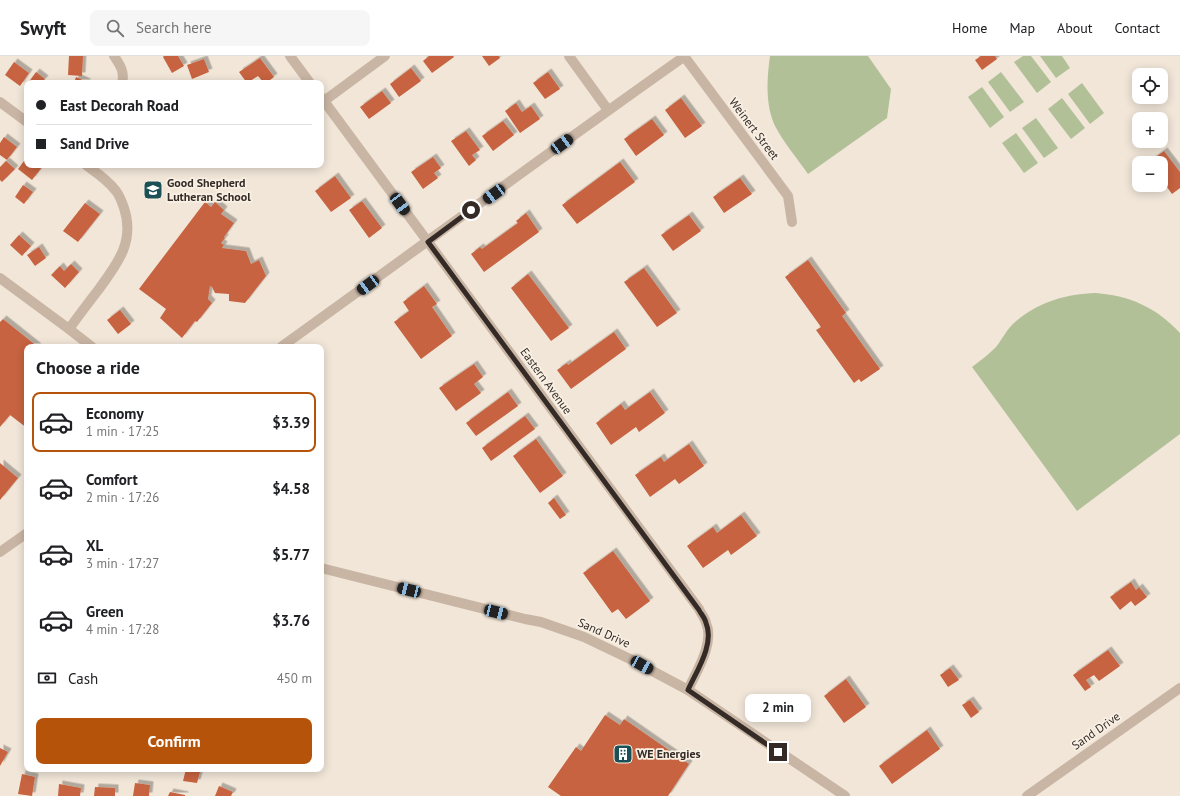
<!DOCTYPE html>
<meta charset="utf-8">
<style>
:root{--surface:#fff;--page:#f6f6f6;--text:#202124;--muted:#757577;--line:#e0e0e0;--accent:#b45309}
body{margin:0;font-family:"PT Sans",sans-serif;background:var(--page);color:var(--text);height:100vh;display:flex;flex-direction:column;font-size:15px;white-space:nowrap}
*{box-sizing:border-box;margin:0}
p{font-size:13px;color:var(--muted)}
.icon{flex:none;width:22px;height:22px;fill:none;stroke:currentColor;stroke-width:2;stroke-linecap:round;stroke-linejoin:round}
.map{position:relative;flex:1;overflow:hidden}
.sheet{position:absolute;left:24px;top:288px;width:300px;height:428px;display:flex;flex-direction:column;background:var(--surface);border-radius:8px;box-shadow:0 2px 10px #0003}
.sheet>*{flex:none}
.hud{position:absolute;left:24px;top:24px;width:300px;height:88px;border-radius:8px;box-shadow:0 2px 10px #0003;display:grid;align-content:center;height:88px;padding:0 12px;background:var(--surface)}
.fabs{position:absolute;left:1132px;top:12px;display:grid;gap:8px}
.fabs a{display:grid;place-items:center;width:36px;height:36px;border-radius:8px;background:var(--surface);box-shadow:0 2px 10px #0003;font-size:20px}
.end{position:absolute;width:18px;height:18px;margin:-9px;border:5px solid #342a26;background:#fff;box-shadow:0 0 0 2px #fff}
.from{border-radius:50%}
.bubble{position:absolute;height:28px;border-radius:8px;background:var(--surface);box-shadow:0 2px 10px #0003;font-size:13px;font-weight:600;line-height:28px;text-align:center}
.car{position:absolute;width:12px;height:24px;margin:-12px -6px;border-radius:5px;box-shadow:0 0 3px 1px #0007;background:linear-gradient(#222 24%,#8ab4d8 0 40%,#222 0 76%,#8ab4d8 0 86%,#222 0)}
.hud b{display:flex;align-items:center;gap:14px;height:38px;font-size:15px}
.hud b+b{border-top:1px solid var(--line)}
.hud i{width:10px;height:10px;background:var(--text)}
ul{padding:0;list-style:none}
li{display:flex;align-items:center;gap:12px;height:60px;margin:0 8px 6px;padding:0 4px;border:2px solid transparent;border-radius:8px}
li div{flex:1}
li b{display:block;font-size:15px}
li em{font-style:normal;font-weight:600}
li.on{border-color:var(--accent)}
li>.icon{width:36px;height:36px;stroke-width:1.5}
h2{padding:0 12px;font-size:18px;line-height:48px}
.pay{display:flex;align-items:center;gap:10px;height:44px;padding:0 12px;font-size:15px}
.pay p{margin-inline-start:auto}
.button{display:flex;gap:8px;margin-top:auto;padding:8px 12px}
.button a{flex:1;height:46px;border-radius:8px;background:var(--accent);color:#fff;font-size:16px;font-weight:600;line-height:46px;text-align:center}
header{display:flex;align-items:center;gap:24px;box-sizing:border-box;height:56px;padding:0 20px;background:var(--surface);border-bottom:1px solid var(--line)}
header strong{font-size:19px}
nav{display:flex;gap:22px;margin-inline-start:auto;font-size:14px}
.search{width:280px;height:36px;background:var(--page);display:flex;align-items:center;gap:10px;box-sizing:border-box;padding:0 14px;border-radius:8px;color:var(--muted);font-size:15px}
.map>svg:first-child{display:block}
.green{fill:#b2c098}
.building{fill:#c76340;filter:url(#shadow)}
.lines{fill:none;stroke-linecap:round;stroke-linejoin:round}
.minor{stroke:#c9b5a4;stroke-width:10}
.route{stroke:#342a26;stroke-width:5}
.labels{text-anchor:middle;stroke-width:3.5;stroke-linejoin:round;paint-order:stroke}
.street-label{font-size:12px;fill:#342a26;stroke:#f9f0e4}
.poi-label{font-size:12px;font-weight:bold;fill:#342a26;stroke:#f9f0e4;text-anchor:start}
</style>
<header>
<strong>Swyft</strong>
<div class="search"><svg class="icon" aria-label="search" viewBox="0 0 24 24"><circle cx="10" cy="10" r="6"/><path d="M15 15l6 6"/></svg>Search here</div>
<nav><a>Home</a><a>Map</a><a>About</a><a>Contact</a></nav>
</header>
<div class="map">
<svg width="1180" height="740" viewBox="0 0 1180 740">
<defs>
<filter id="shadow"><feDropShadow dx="3.5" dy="-3.5" stdDeviation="0" flood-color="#0004"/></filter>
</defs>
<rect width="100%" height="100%" fill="#f1e6d8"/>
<g class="green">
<path d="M770,0H868L891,33L887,62L808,118C797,102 784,87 775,70C765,48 767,22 770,0Z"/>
<polygon points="1023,0 1031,0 1051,26 1037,37 1014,6"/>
<polygon points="1040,0 1062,0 1070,12 1056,22"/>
<polygon points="1001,16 1024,46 1010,56 988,26"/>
<polygon points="1082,27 1104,57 1090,68 1068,38"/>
<polygon points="982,31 1004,61 990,72 968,41"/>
<polygon points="1062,42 1085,72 1071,83 1048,53"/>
<polygon points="1036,62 1058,92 1044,102 1022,72"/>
<polygon points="1016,77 1038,107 1024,117 1002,87"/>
<path d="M1096,237C1130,240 1156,251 1180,277V378L1077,455L972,311C980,305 989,298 996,291C1003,282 1007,273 1015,266C1038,246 1066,238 1096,237Z"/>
</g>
<g class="building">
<polygon points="69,0 83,0 82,20 68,19"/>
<polygon points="164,0 178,0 184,10 172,17 163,1"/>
<polygon points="429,0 453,0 454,1 432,17 423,5"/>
<polygon points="482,0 499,0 500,2 489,10"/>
<polygon points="981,0 995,0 997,3 982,14 975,4"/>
<polygon points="260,2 274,21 266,27 264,27 258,20 247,27 239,16"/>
<polygon points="204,3 209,16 192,23 187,9"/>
<polygon points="14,6 29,17 20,30 5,19"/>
<polygon points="411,12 421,25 399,41 390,28"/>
<polygon points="36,16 45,23 41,27 28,27"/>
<polygon points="548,16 560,33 545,43 533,27"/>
<polygon points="76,21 87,26 87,27 74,27"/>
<polygon points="382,35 391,47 369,63 360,51"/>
<polygon points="681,42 702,70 685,82 665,54"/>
<polygon points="516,47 522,56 531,50 540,63 520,77 505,55"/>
<polygon points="652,63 664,79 636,100 624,83"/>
<polygon points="503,65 514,79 493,95 482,80"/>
<polygon points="466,75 480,94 472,99 476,104 469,110 451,85"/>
<polygon points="4,81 17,91 7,104 0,99 0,87"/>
<polygon points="1164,95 1180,116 1180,132 1172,138 1161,123 1161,107 1149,106"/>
<polygon points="27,101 27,109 40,109 42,111 32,124 18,113"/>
<polygon points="433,101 441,112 434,117 438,122 423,133 411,116"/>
<polygon points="6,105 15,113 2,126 0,124 0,111"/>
<polygon points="620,106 635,126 577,168 562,149"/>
<polygon points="335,120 351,142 331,156 315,135"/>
<polygon points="740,122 752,138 724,157 713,141"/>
<polygon points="23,129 33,136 24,148 15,141"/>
<polygon points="362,145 382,172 369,182 349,154"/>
<polygon points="205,146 211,151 215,146 224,154 221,158 234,167 224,181 225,182 221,187 224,189 222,192 246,195 251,208 259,204 266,220 245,247 229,245 229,238 215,237 212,231 210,230 208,243 212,247 197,266 195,265 182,282 160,262 166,253 139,233"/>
<polygon points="85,147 100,158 78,186 63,175"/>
<polygon points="526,157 539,176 484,216 471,198 480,191 482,193 518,167 516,165"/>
<polygon points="689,159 701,175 673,195 661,179"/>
<polygon points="19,179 31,190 22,200 10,189"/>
<polygon points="39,191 46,202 35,210 27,199"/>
<polygon points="808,204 846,257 842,260 880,313 861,326 859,323 854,327 816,274 821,271 785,221"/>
<polygon points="71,208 79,216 65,232 51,219 60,210 64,215"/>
<polygon points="644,212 677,257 657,271 624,226"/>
<polygon points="528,218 569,272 551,285 511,232"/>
<polygon points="424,230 437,248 432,251 452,280 421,303 394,266 409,255 403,246"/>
<polygon points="120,254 131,268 118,278 107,264"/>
<polygon points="3,263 38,291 27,291 27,372 10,359 0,371 0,266"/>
<polygon points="614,276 626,293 571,333 557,314 567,307 568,309"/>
<polygon points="474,308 483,321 474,328 481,337 456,355 439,332"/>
<polygon points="508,336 518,350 476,380 466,367"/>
<polygon points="650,336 665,357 639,376 636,371 611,389 596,367 621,348 625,354"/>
<polygon points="525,360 535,373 491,405 482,392"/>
<polygon points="536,383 563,420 540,437 513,400"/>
<polygon points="689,388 704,410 679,428 675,423 650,441 635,419 661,401 664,406"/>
<polygon points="0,407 18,422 0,444"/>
<polygon points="554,442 566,459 560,463 548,447"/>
<polygon points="741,459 757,480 731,499 728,494 703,512 687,490 713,471 717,477"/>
<polygon points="613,495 650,545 626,563 618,553 612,557 583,517"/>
<polygon points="1131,526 1136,534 1139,531 1147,541 1135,550 1131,545 1120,554 1110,541"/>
<polygon points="1108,594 1120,610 1099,625 1094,619 1086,624 1091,631 1085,635 1073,619"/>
<polygon points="950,612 959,624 948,631 940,619"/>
<polygon points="846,623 866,651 844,667 824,640"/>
<polygon points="970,644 979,656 971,662 962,649"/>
<polygon points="605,659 620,669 624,663 689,708 668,740 561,740 548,731 576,691 581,695"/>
<polygon points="927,674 940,693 892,728 879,710"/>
<polygon points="0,692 8,696 0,710"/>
<polygon points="186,713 200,716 197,727 183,725"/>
<polygon points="22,718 35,721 32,740 18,738"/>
<polygon points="135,727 150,729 149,740 133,740"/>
<polygon points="59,728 81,732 80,740 58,740"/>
<polygon points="219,730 233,736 231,740 215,740"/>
<polygon points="95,731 115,732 115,740 94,740"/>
<polygon points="170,736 185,739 185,740 168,740"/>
</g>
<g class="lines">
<g class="minor">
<path d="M114,0C120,9 125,16 122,27"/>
<polyline points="290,0 310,27"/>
<polyline points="569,0 608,54"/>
<polyline points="684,0 788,140 792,166"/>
<path d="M321,41L699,553C701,558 705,562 706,567C715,587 696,616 688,634"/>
<polyline points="324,45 385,0"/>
<polyline points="0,46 27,66"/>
<polyline points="0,222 69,273 92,291"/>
<path d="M69,273C79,259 89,246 99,233C118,207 135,185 124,152C122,146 120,140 116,135C108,124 97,117 86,109"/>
<path d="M281,291C416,194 549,96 685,0"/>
<polyline points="0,496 27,477"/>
<polyline points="321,512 525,563 541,566 584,581 630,603 688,634 845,740"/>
<polyline points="1027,740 1180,632"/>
</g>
</g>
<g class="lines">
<path class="route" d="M471,154L428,186L699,554C701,558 705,562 706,567C715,588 696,616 688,634L778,696"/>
</g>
<defs>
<g id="school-square" transform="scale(1)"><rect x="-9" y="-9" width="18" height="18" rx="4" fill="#1b5156" stroke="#f9f0e4"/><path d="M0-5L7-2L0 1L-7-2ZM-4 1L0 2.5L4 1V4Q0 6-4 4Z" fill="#fff"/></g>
<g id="building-square" transform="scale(1)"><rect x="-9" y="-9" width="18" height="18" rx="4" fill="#1b5156" stroke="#f9f0e4"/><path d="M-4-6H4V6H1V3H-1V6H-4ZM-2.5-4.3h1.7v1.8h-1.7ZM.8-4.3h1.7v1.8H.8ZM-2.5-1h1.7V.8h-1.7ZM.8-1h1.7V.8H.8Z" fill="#fff"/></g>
</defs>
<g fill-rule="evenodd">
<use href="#school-square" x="153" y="134"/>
<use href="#building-square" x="623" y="698"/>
</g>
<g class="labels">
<g class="street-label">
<text transform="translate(754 73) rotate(53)" y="4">Weinert Street</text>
<text transform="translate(546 325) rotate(54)" y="4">Eastern Avenue</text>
<text transform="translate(604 577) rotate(24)" y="4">Sand Drive</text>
<text transform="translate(1096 675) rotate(-35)" y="4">Sand Drive</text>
</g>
<g class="poi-label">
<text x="167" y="131">Good Shepherd<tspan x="167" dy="14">Lutheran School</tspan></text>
<text x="637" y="702">WE Energies</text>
</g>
</g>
</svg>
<div class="fabs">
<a><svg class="icon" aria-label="locate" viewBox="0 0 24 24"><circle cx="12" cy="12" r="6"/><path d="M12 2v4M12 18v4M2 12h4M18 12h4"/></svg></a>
<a>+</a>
<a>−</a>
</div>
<i class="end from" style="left:471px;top:154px"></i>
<i class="end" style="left:778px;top:696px"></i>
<div class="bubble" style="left:745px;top:638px;width:66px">2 min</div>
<i class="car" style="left:562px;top:88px;rotate:54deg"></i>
<i class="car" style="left:494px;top:138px;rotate:234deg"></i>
<i class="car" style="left:400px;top:148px;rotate:143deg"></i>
<i class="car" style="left:368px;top:229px;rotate:234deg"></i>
<i class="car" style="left:409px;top:534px;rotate:284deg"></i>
<i class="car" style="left:496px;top:556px;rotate:104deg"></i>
<i class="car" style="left:642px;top:609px;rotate:119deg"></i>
<div class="hud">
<b><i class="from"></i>East Decorah Road</b>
<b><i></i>Sand Drive</b>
</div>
<section class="sheet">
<h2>Choose a ride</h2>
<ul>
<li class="on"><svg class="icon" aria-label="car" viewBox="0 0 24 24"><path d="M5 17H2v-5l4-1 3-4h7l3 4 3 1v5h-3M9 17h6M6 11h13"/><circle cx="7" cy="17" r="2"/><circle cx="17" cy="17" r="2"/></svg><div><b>Economy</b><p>1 min · 17:25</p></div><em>$3.39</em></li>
<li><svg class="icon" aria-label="car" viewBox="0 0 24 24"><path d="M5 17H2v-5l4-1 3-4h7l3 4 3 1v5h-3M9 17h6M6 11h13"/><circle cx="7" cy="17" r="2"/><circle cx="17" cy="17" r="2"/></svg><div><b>Comfort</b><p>2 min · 17:26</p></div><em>$4.58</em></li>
<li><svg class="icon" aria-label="car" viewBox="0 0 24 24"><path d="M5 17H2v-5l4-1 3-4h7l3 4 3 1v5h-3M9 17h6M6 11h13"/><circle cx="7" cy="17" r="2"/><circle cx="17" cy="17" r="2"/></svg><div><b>XL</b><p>3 min · 17:27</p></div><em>$5.77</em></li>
<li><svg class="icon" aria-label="car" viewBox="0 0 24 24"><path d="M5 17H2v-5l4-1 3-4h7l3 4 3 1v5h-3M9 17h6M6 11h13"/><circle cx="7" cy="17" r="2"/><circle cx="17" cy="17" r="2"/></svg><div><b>Green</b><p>4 min · 17:28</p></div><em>$3.76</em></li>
</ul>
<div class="pay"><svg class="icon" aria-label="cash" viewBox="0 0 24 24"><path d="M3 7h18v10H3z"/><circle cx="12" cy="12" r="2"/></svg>Cash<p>450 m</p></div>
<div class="button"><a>Confirm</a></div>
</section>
</div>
